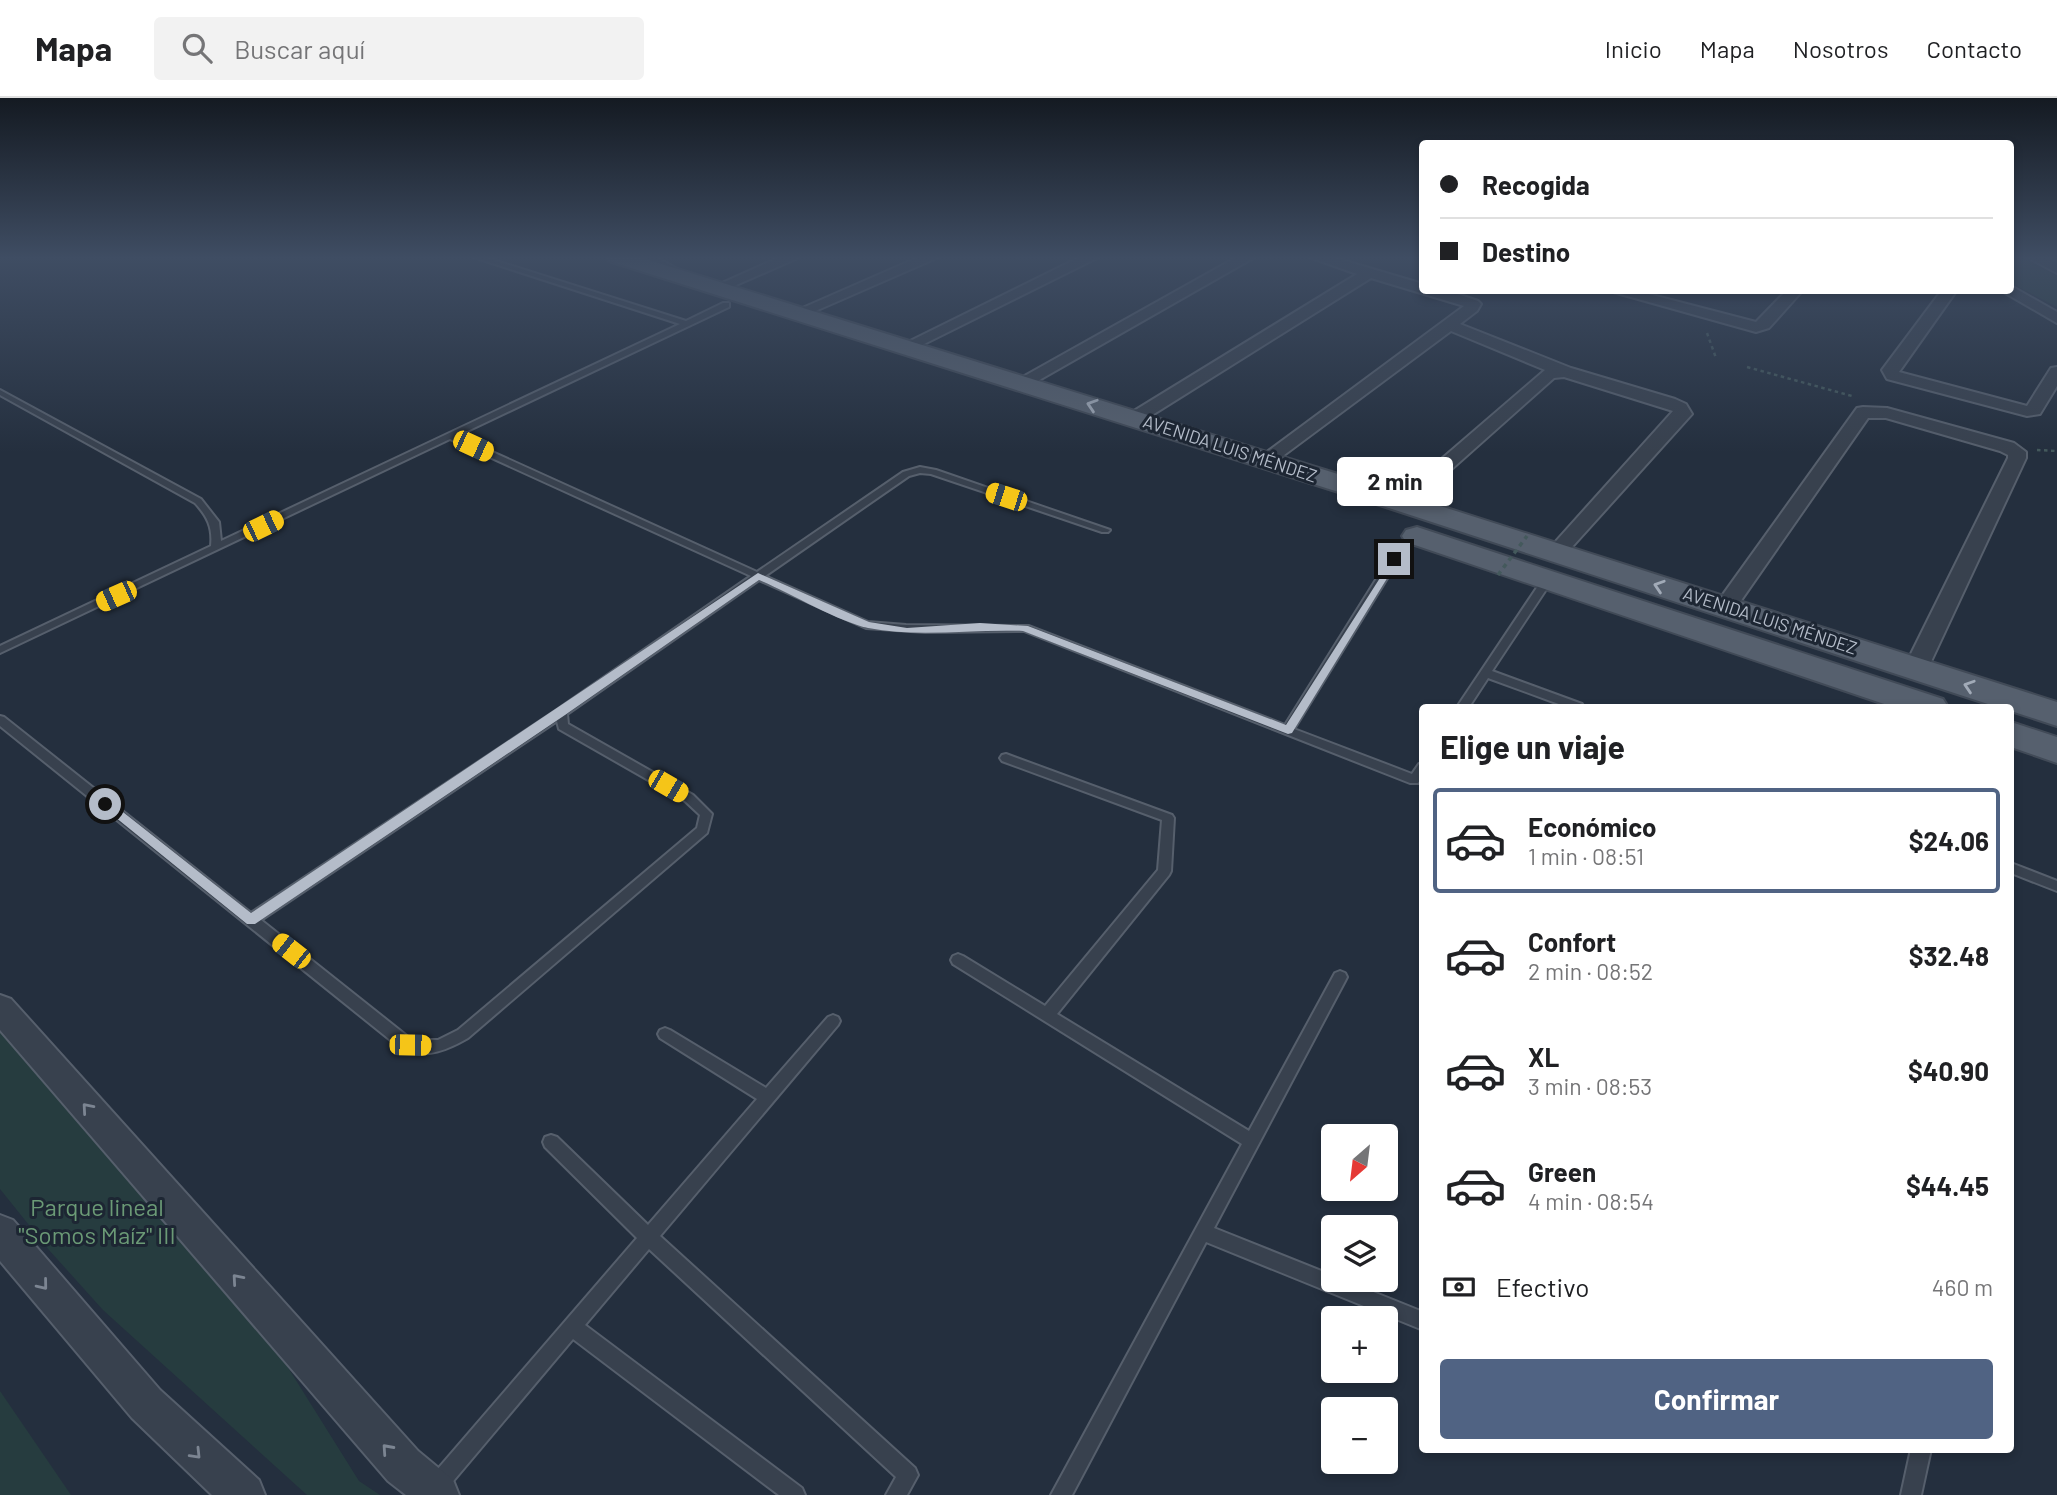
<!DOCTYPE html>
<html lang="es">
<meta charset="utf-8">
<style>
:root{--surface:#fff;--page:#f2f2f2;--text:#202124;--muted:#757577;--line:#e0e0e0;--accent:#506383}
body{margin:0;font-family:Barlow,sans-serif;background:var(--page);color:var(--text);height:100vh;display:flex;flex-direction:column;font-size:26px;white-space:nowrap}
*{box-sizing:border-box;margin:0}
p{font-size:23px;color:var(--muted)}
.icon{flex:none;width:38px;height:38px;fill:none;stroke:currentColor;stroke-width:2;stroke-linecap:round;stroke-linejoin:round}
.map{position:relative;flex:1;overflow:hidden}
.details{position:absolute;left:1419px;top:606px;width:595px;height:749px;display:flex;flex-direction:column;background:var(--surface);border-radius:7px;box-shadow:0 4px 10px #0003}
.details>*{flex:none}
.hud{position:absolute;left:1419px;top:42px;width:595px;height:154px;border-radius:7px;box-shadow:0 4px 10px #0003;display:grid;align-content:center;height:154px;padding:0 21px;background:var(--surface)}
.needle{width:46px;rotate:208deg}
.buttons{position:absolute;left:1321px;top:1026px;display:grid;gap:14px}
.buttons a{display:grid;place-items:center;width:77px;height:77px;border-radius:7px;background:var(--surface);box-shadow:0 4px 10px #0003;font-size:35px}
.end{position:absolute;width:32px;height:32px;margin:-16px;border:9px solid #b4bcc9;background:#111;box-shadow:0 0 0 4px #111}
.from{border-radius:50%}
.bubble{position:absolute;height:49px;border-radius:7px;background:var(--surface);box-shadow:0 4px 10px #0003;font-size:23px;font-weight:700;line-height:49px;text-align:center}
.car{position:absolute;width:21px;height:42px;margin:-21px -10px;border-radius:9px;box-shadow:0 0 5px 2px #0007;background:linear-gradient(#f5c518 24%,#345 0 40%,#f5c518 0 76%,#345 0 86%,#f5c518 0)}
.hud b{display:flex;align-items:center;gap:24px;height:66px;font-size:26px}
.hud b+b{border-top:2px solid var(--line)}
.hud i{width:18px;height:18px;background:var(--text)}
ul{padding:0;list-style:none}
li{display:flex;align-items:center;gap:21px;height:105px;margin:0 14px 10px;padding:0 7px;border:4px solid transparent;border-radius:7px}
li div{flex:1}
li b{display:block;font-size:26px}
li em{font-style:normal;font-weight:700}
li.active{border-color:var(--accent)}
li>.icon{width:63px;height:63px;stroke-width:1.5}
h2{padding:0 21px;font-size:32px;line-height:84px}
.pay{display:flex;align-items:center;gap:18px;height:77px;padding:0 21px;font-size:26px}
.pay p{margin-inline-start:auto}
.action{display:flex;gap:14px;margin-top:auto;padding:14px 21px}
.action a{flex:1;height:80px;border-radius:7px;background:var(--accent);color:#fff;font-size:28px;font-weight:700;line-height:80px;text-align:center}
header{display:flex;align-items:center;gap:42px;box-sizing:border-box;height:98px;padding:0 35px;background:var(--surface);border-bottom:2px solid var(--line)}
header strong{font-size:33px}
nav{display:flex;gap:38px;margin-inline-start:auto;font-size:24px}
.search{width:490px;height:63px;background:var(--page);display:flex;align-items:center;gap:18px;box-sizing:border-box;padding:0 24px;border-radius:7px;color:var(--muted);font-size:26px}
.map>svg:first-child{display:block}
.green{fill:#263c3f}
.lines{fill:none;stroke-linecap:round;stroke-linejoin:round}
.lane-casing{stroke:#565f6c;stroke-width:4}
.street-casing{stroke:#565f6c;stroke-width:4}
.primary-casing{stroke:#414a57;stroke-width:4}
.path{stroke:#44595c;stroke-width:2.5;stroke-dasharray:3.5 3.5;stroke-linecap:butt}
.lane{fill:#38414e;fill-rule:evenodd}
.street{fill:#38414e;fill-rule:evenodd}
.primary{fill:#56606e;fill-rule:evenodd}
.path-bridge{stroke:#44595c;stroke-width:3.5;stroke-dasharray:4.5 4.5;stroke-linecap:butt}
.oneway{stroke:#a1aab7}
.oneway2{stroke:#7c8592}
.route{fill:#b4bcc9}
.labels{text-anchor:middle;stroke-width:6;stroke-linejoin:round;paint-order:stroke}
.far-street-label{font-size:18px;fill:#b4bcc9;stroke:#1d2633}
.near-park-label{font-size:24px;fill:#6b9a76;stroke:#1d2633}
</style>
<header>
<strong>Mapa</strong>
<div class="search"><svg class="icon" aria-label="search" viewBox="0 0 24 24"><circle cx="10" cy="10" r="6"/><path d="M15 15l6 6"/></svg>Buscar aquí</div>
<nav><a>Inicio</a><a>Mapa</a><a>Nosotros</a><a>Contacto</a></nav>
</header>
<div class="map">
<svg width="2057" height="1397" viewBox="0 0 2057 1397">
<rect width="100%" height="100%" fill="#242f3e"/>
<g class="green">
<polygon points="2011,159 2020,159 2057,178 2057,209 2011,185"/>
<polygon points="0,927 267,1236 359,1383 380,1397 307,1397 103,1212 49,1152 0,1091"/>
<polygon points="0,1293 71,1397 0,1397"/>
</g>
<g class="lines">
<g class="lane-casing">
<g id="lane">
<path d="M473,159H484L686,223L723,205H729V209L457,338L757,474L903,374L920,369L936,372L1110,432L1108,434H1102L931,376L920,375L909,378L765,478L868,524L906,527L1029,528L1285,627L1389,461L1394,458L1397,459L1399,461L1294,631L1412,676L1419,666L1423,665V678L1418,685H1410L1024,533L925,534L866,530L759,482L567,616L568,626L693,697L712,716L707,735L468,940C447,952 428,960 404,953L0,628V618L4,619L251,815L557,612L751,478L450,341L0,555V548L211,448C213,429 207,418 195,405L0,297V292L201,401L219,424L221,443L680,226ZM557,623L559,631L685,703L700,717L697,730L458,932L438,942H412L261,822Z"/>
<polygon points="1548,478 1553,481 1492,573 1582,606 1584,609 1567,609 1488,580 1469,609 1457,609 1544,479"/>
<polygon points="1006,656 1172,717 1174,720 1171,773 1169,777 1057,916 1249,1033 1335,875 1340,873 1345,875 1347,879 1345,883 1214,1130 1334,1178 1334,1181 1341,1181 1423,1214 1423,1232 1206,1144 1072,1397 1051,1397 1242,1046 953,866 951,862 953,858 958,856 963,858 1045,908 1158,772 1162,722 1002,663 1000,660 1002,657"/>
<polygon points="2011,765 2057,783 2057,793 2011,775"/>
<polygon points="833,917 838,919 840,923 838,927 660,1138 915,1370 918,1377 907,1397 886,1397 896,1379 649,1151 585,1227 802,1390 805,1397 779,1397 573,1241 444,1394 437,1397 430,1394 427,1387 430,1380 637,1140 545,1049 543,1044 545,1039 551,1037 557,1039 648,1127 757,1001 660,940 658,936 660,932 665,930 670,932 766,990 828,919"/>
<polygon points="1911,1351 1931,1351 1921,1397 1901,1397"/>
</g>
</g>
<g class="street-casing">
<g id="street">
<polygon points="637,159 656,159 689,178 687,181 677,181"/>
<polygon points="780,159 800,159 725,192 715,192 713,189"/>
<polygon points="919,159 939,159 804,218 794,218 791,215"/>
<polygon points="1080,159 1099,159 914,251 908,253 900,248"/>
<polygon points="1237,159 1255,159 1027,289 1021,290 1012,285"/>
<polygon points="1309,159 1332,159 1423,186 1423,192 1446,192 1478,203 1481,206 1477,213 1460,226 1571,270 1675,301 1686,306 1692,316 1563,459 1556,461 1546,455 1549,451 1673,313 1564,279 1554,280 1409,409 1395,409 1392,405 1395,401 1545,272 1451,233 1272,366 1258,366 1256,362 1464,208 1371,180 1141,324 1129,324 1126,320 1129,316 1357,176"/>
<polygon points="2027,159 2045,159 2057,165 2057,175"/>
<polygon points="2011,188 2057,214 2057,225 2000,192 2011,192"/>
<polygon points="1606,192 1633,192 1756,224 1787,192 1803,192 1769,230 1756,234"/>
<polygon points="1942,192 1957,192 1899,274 2027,308 2051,270 2057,269 2057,288 2040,316 2027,318 1887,281 1882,272"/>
<polygon points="1863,309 1887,310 2014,345 2026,354 2026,360 1928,570 1924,575 1908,575 1904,570 2008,360 2008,357 2000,353 1886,320 1868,320 1733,514 1717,514 1714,509 1857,310"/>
<polygon points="0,897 11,901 418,1353 453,1382 459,1397 406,1397 388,1383 0,932"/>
<polygon points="0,1117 13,1122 160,1292 259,1382 265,1397 212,1397 132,1320 0,1163"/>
</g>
</g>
<g class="primary-casing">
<g id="primary">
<polygon points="606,159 639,159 1412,399 2057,604 2057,628 2011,613 2011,609 1997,609 1392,411 609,163"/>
<polygon points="1417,429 1943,601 1948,609 1893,609 1406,444 1402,438 1406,432"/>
<polygon points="2011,624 2057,639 2057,665 2011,649"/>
</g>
</g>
<g class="path">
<polyline points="1707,235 1716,260"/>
<polyline points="1747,269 1852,298"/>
<polyline points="2037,352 2057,353"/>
</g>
<use href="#lane" class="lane"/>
<use href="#street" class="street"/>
<use href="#primary" class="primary"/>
<polyline class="path-bridge" points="1498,477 1527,438"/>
</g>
<defs><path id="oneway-chevron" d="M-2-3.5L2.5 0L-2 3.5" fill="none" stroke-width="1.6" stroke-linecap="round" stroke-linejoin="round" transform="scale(1.75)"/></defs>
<g class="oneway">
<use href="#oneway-chevron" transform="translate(1092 307) rotate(-162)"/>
<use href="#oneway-chevron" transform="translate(1659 488) rotate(-162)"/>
<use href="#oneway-chevron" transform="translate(1969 588) rotate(-162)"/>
</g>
<g class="oneway2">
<use href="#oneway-chevron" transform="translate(87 1010) rotate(-131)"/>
<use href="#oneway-chevron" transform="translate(237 1181) rotate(-131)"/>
<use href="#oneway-chevron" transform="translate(43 1187) rotate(51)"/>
<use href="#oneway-chevron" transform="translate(387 1351) rotate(-132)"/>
<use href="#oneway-chevron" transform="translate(196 1356) rotate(46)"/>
</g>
<linearGradient id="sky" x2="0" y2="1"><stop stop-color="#141a22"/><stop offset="0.45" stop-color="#3f4d63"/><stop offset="1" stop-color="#3f4d63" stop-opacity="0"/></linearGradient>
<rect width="2057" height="355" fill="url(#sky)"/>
<path class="route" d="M1394,458L1399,461L1292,635L1288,636L1023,533C971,531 919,540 868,530C839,524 788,494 759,482L565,617L255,826H247L99,706L109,703L251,815L758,475L869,524L907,530L980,525L1028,528L1286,627Z"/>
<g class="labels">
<g class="far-street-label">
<text transform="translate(1230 351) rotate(18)" y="6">AVENIDA LUIS MÉNDEZ</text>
<text transform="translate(1770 523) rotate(18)" y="6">AVENIDA LUIS MÉNDEZ</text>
</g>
<g class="near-park-label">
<text x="97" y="1118">Parque lineal<tspan x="97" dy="28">"Somos Maíz" III</tspan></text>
</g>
</g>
</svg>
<div class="buttons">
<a><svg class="needle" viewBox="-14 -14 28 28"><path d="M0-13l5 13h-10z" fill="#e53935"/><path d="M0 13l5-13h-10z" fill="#757577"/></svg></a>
<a><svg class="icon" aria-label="layers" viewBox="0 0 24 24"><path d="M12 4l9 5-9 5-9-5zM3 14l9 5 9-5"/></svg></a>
<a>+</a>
<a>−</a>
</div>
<i class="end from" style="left:105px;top:706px"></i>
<i class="end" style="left:1394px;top:461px"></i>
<div class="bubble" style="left:1337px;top:359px;width:116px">2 min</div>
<i class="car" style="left:473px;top:348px;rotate:115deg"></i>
<i class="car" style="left:1006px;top:399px;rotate:288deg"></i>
<i class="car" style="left:263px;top:428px;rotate:64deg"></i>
<i class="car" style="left:116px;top:498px;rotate:246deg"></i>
<i class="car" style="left:668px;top:688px;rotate:120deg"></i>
<i class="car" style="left:291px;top:853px;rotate:308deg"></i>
<i class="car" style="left:410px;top:947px;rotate:91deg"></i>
<div class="hud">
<b><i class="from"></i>Recogida</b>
<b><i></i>Destino</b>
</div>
<section class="details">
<h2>Elige un viaje</h2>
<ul>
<li class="active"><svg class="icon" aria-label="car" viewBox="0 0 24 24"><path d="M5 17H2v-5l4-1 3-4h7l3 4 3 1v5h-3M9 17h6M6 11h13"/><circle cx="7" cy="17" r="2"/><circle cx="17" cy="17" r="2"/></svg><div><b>Económico</b><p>1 min · 08:51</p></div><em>$24.06</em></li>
<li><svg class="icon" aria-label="car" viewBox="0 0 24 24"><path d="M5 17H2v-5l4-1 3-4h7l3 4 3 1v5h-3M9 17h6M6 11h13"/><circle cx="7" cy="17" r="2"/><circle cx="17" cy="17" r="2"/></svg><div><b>Confort</b><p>2 min · 08:52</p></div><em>$32.48</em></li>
<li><svg class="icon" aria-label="car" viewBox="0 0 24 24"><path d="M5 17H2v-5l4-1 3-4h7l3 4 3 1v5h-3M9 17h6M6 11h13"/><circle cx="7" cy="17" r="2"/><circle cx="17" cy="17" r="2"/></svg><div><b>XL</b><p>3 min · 08:53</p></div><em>$40.90</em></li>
<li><svg class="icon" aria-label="car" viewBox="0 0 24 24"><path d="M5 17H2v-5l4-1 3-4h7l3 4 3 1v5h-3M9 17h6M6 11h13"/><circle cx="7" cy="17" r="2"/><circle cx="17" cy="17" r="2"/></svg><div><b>Green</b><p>4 min · 08:54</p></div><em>$44.45</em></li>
</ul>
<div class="pay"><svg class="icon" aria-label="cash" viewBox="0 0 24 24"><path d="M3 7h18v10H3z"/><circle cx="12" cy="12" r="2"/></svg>Efectivo<p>460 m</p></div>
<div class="action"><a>Confirmar</a></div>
</section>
</div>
